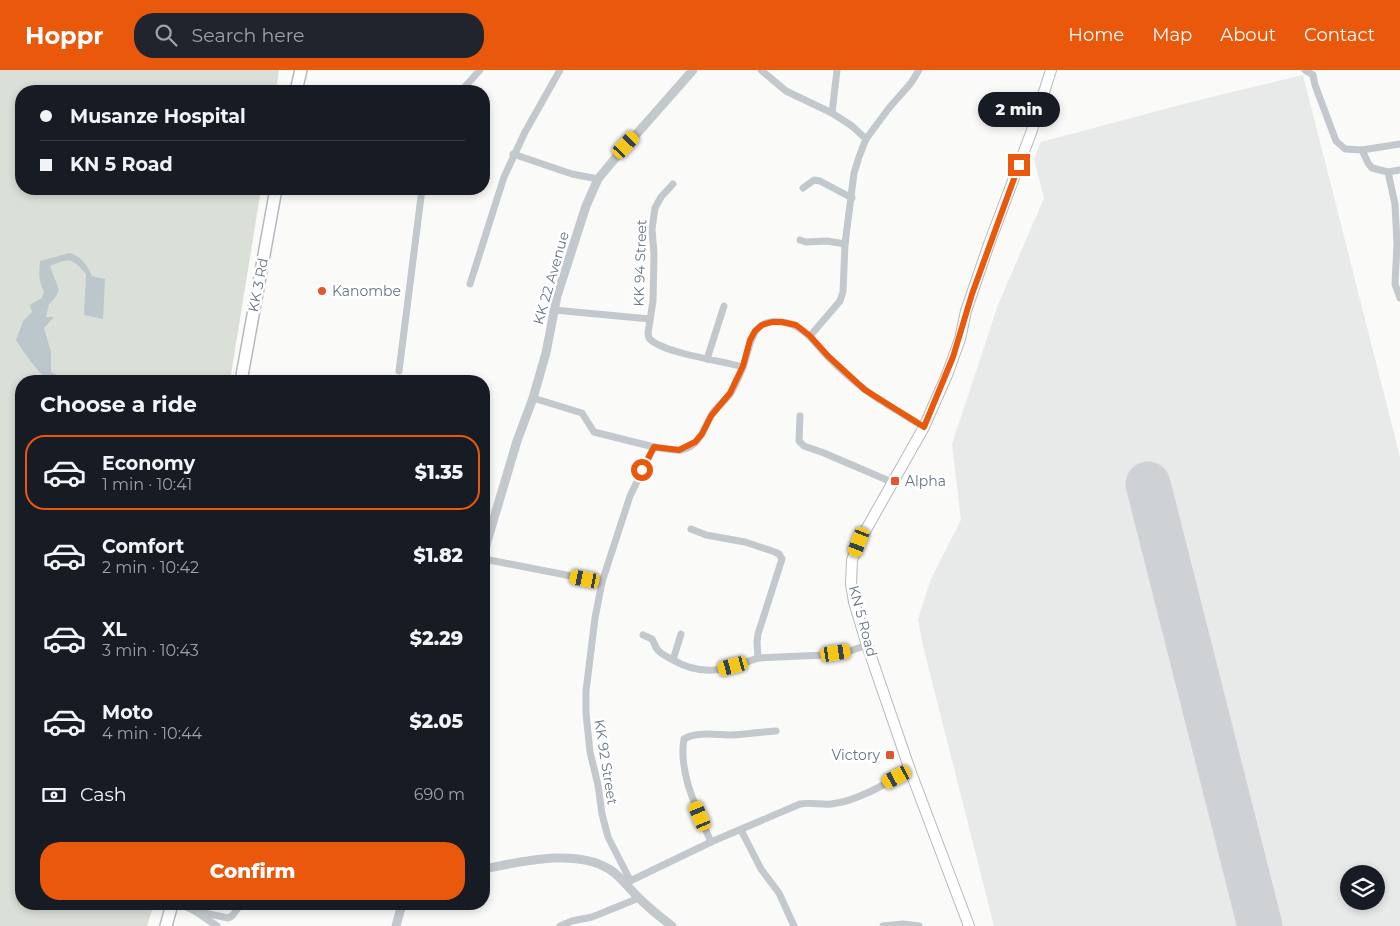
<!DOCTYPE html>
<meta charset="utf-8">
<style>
:root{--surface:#171b24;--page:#20242c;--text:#f1f3f6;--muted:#9ea1a6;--line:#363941;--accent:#ea580c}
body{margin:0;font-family:Montserrat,sans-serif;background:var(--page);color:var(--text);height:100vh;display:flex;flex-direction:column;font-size:19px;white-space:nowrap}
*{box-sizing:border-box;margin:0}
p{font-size:16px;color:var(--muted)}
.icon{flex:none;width:28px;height:28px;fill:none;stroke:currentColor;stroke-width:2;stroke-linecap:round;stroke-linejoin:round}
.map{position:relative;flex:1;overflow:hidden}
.sheet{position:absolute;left:15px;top:305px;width:475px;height:535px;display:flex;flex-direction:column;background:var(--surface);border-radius:20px;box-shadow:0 2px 8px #0003}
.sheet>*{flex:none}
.banner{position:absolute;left:15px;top:15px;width:475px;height:110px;border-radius:20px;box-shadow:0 2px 8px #0003;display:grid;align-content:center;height:110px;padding:0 25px;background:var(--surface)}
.buttons{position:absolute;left:1340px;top:795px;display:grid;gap:10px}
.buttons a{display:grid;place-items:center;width:45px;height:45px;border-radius:50%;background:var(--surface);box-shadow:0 2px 8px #0003;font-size:25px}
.end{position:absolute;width:22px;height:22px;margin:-11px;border:6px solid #ea580c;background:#fff;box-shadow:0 0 0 2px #fff}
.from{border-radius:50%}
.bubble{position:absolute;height:35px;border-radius:18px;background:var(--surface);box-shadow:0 2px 8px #0003;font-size:16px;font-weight:800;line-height:35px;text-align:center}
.car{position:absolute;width:15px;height:30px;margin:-15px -8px;border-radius:6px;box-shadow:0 0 4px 1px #0007;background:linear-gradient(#f5c518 24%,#345 0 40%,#f5c518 0 76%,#345 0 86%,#f5c518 0)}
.banner b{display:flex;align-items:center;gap:18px;height:48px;font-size:19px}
.banner b+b{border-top:1px solid var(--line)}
.banner i{width:12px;height:12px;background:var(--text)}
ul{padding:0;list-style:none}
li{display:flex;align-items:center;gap:15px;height:75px;margin:0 10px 8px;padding:0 15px;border:2px solid transparent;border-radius:20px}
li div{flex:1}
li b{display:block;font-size:19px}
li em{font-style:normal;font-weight:800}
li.active{border-color:var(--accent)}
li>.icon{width:45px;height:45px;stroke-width:1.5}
h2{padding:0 25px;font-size:22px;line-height:60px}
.pay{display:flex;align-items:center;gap:12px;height:55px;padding:0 25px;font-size:19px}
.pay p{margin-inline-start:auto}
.button{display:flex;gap:10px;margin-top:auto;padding:10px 25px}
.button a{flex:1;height:58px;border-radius:20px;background:var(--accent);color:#fff;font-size:20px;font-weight:800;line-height:58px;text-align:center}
header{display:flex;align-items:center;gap:30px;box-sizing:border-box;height:70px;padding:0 25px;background:var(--accent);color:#fff}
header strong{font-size:24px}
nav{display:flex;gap:28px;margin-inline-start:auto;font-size:18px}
.search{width:350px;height:45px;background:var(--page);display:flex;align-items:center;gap:12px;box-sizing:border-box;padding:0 18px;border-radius:20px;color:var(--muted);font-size:19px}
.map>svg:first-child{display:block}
.built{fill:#e8e9e9;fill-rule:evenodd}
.green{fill:#dadfd7}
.water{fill:#bbc7cb}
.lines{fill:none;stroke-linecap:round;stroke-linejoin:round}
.runway{stroke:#ced2d4;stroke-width:45}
.secondary-casing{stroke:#b3babf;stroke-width:12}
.trunk-casing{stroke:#b4b9bd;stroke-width:14}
.minor{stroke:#c3c8cc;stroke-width:7}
.tertiary{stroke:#c3c8cc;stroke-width:9}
.secondary{stroke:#fff;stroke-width:10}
.trunk{stroke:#fff;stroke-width:11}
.route{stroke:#ea580c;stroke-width:6}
.poi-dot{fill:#e4572e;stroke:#fff;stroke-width:2}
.labels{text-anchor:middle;stroke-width:5;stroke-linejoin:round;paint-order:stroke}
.street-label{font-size:14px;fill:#657683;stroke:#fff}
.poi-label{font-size:14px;fill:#657683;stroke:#fff;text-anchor:start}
</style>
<header>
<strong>Hoppr</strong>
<div class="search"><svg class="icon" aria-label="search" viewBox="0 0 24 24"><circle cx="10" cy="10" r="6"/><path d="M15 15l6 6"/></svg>Search here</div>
<nav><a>Home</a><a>Map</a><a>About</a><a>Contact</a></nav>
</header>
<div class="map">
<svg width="1400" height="856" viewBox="0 0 1400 856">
<rect width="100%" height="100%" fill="#fafaf8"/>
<path class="built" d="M1303,5L1400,387V856H994L923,576L918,549L931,509L961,450L952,374L998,235L1044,128L1034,89L1041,72L1199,30ZM1349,804H1376V831H1349Z"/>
<polygon class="green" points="0,0 279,0 276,21 21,21 21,119 261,119 230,311 21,311 21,834 154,834 147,856 0,856"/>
<path class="water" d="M70,183C82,187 87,195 92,206L105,209L103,249L84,245L86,204C72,187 69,188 50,196L59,220L55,228L49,234L46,247H54L44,258L51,282V302L68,311C63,311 56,312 52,311C38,305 24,282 16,270L23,251L32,242L30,235L42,228L44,221C38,212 39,201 40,191Z"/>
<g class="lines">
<polyline class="runway" points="1148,414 1260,856"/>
<g class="secondary-casing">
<polyline id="secondary" points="969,856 910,700 867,575 854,532 851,514 852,490 859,472 924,357 947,305 960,269 966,241 989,174 1031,63 1051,0"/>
</g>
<g class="trunk-casing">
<g id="trunk">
<polyline points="296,21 301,0"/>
<polyline points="241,311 276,119"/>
<polyline points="166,856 172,834"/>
</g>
</g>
<g class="minor">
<polyline points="761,0 786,21 832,43"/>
<polyline points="837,0 832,43 852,56 866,69"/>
<polyline points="1305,0 1313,5 1315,15 1336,71 1345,79 1362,80 1368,93 1372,98 1388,102 1395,134 1397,174 1395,214 1400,228"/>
<polyline points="461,21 480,0"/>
<polyline points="1362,80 1400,74"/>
<polyline points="513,84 572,104 598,109"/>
<polyline points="1388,102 1400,100"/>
<path d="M673,114L661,127L655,138L652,159L654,184L653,231L648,263L649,268C661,283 723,291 743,297"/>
<polyline points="803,118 814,110 820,111 852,128"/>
<polyline points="800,170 806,172 827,171 845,174"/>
<polyline points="470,214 504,107 525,62 560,0"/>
<polyline points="554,240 650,249"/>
<polyline points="810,266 840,231 843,222 845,174 854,103 859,87 866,69 889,38 911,13 919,0"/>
<polyline points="707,289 724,236"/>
<polyline points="399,301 422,119"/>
<polyline points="533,328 582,343 594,362 654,377"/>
<polyline points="800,346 799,371 804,376 824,383 894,413"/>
<polyline points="691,459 706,465 745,472 775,482 779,484 782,489 758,564 757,572 758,588 826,585 847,582 867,575"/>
<polyline points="484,489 602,512"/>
<path d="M643,565L652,569C654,572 655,576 657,579C660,584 668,587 673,590C704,608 727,599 758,588"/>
<polyline points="673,590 681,564"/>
<polyline points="741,760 761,799 779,823 794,856"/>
<path d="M711,772C698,741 678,704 684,669C696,661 718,665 732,665C747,664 761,662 776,661"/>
<path d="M630,810L608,767L602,744L598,715L590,682L586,643V621L595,548L602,512L630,426L654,377C662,378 673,381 681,380C701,376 704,357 712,344C717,336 727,330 732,321C736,313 740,305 743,297C751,276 750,247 782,252C805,255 814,273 829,288C840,299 851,309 863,318C882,333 904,344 924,357"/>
<path d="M628,812L711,772L800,734C811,732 821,735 831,734C856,732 889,712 910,700"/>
<polyline points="180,834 195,841 217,856"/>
<polyline points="195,841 228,848 232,846 241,834"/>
<polyline points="560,856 572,851 592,847 639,828"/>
<polyline points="883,856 903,854 919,856"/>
</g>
<g class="tertiary">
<polyline points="484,482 517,371 533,328 546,283 557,226 586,136 598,109 612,92 693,0"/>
<path d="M484,799C520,792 575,778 609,799C621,806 629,819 639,828C649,838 660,847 672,856"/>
<polyline points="396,856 402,834"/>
</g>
<use href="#secondary" class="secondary"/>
<use href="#trunk" class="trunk"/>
</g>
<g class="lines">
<polyline class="route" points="642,400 654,377 679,380 695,372 702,364 711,346 730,323 743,296 750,270 755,261 762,255 772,252 782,252 796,255 810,266 828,286 865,320 924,357 953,287 972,224 1019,95"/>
</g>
<g class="poi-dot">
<circle cx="322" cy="221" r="5"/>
<rect x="890" y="406" width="10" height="10" rx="2.5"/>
<rect x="885" y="680" width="10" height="10" rx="2.5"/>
</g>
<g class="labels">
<g class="street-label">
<text transform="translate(640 193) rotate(-88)" y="5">KK 94 Street</text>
<text transform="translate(551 208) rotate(-74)" y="5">KK 22 Avenue</text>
<text transform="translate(258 215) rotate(-79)" y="5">KK 3 Rd</text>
<text transform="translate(863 551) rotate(75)" y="5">KN 5 Road</text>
<text transform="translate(606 692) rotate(81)" y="5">KK 92 Street</text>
</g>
<g class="poi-label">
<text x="332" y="226">Kanombe</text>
<text x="905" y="416">Alpha</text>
<text x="880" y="690" text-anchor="end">Victory</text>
</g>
</g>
</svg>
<div class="buttons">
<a><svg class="icon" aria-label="layers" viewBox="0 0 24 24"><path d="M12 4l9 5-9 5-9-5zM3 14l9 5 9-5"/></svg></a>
</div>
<i class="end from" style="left:642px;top:400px"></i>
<i class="end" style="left:1019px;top:95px"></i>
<div class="bubble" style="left:978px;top:22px;width:82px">2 min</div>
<i class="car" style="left:626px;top:75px;rotate:43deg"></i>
<i class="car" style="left:859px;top:472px;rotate:201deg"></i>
<i class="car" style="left:585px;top:509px;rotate:281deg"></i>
<i class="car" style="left:836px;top:583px;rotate:81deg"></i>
<i class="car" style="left:733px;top:596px;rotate:255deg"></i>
<i class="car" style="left:897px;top:707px;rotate:242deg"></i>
<i class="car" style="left:700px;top:746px;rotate:337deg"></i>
<div class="banner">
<b><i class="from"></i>Musanze Hospital</b>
<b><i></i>KN 5 Road</b>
</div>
<section class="sheet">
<h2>Choose a ride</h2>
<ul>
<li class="active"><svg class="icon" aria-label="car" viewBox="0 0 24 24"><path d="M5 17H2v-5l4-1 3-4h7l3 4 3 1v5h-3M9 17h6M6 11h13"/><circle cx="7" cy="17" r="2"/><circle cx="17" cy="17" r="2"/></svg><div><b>Economy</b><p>1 min · 10:41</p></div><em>$1.35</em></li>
<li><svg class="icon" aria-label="car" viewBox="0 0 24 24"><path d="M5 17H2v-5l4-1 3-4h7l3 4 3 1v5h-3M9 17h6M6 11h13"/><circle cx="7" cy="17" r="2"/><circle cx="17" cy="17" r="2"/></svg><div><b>Comfort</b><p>2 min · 10:42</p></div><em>$1.82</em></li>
<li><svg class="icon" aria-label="car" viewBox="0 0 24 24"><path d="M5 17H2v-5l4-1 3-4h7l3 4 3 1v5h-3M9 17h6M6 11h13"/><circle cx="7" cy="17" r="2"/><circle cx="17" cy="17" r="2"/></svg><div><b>XL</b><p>3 min · 10:43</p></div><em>$2.29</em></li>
<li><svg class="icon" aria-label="car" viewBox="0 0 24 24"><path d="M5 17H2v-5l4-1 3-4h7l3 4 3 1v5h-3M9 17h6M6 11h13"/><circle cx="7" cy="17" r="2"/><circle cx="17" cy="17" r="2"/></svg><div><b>Moto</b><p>4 min · 10:44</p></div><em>$2.05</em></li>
</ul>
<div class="pay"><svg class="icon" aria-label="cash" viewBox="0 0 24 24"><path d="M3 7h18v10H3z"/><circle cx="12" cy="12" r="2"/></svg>Cash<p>690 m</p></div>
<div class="button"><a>Confirm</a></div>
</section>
</div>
